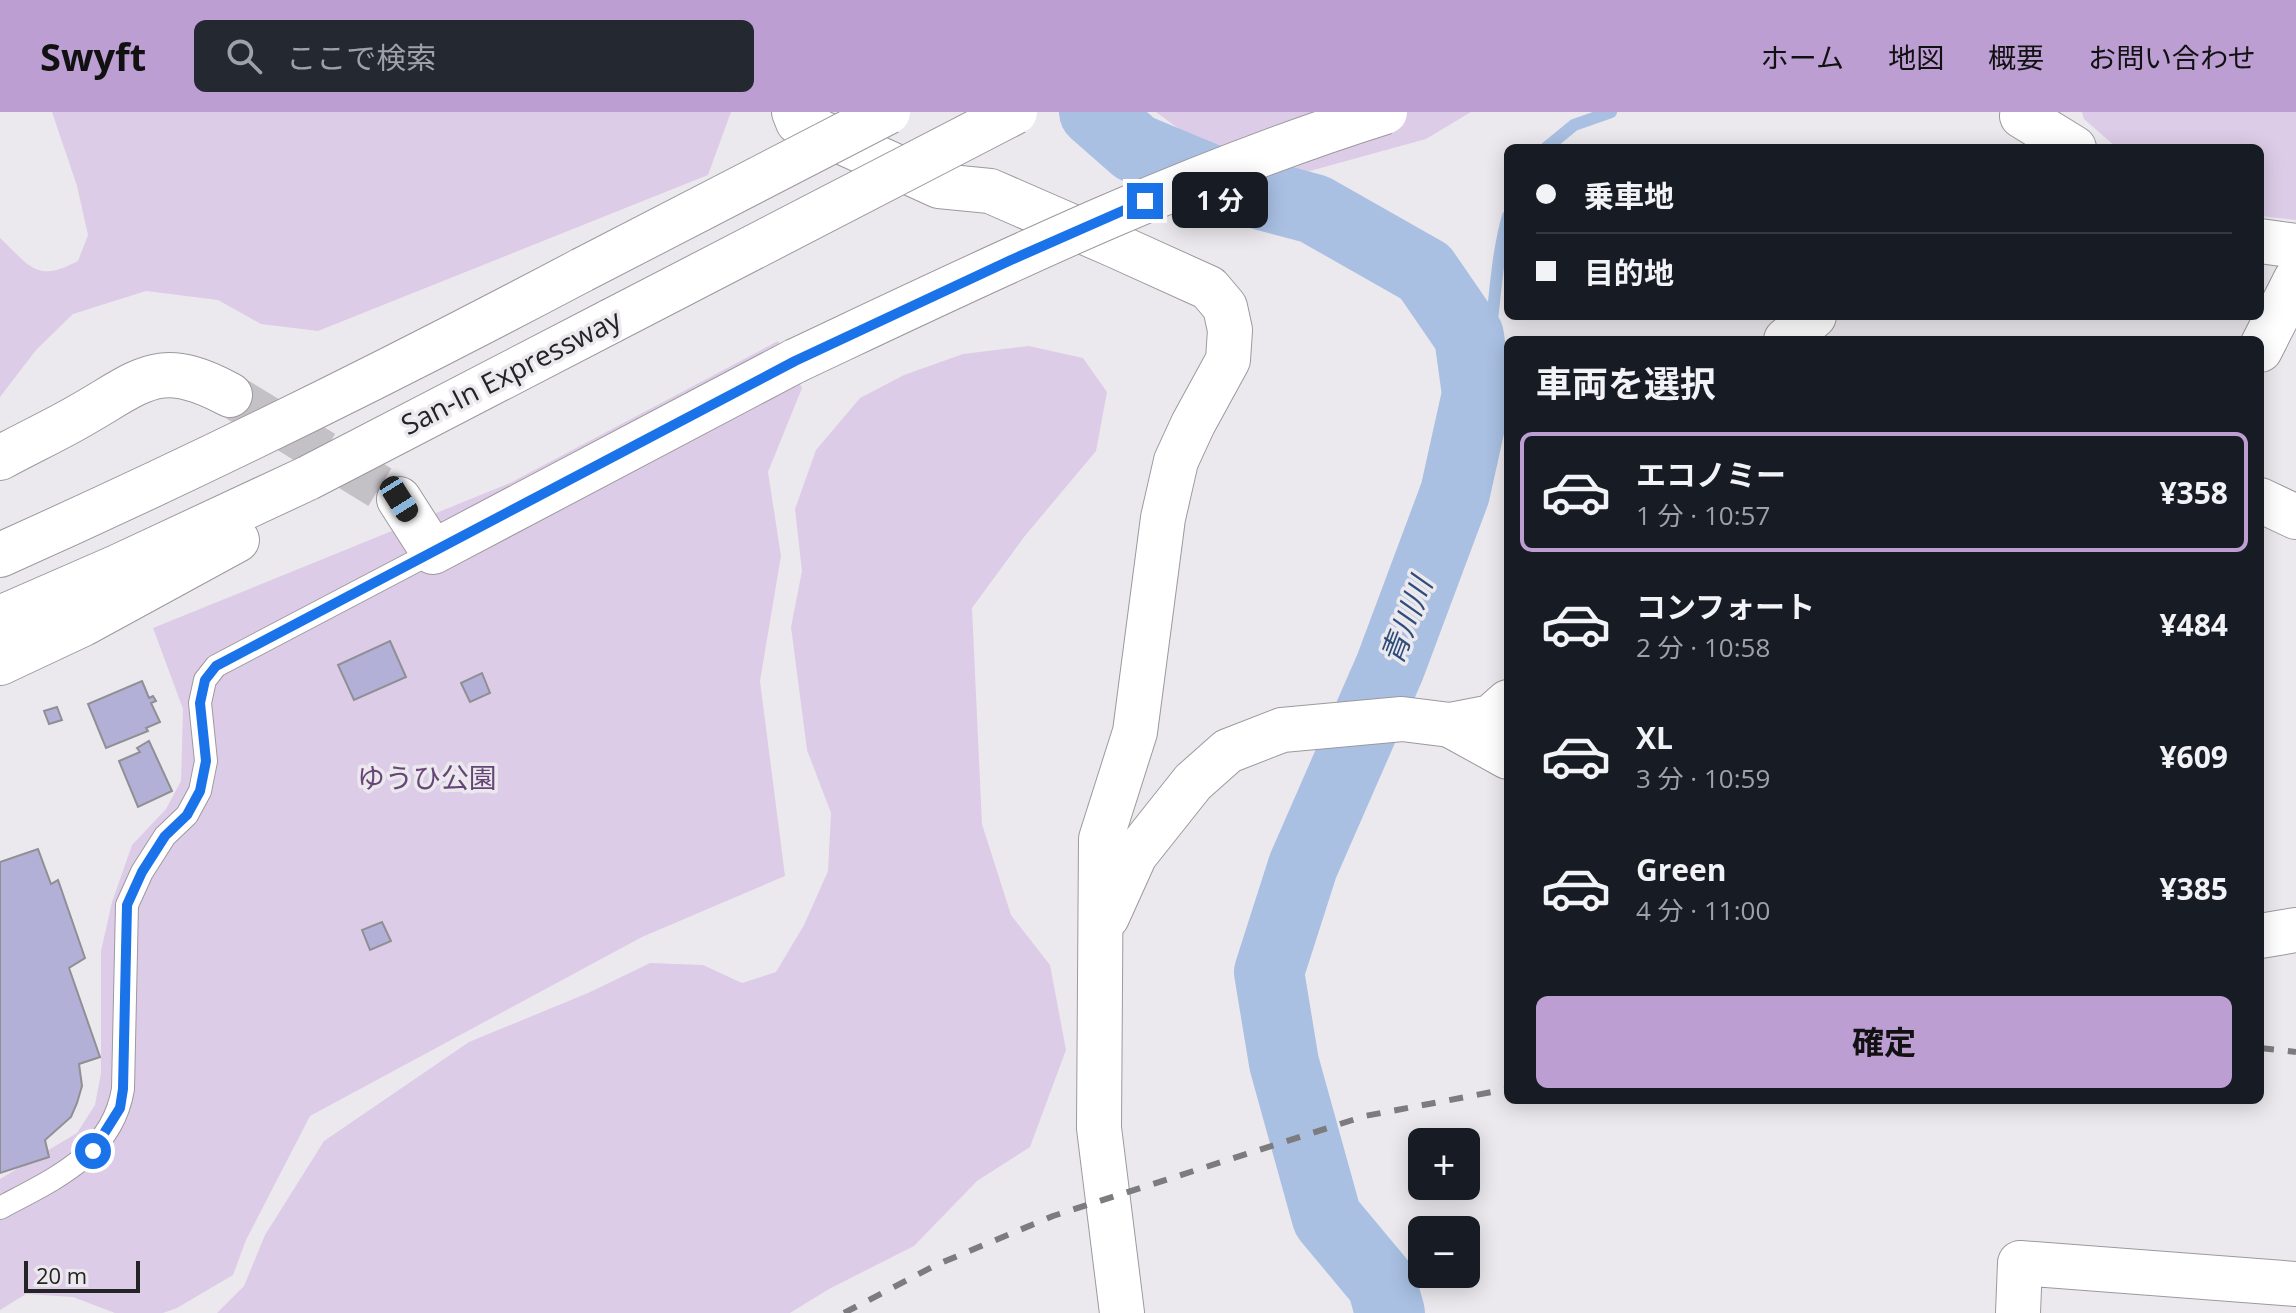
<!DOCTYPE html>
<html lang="ja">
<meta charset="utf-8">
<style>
:root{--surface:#171b24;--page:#242831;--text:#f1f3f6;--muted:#9ea1a6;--line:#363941;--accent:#bc9ed3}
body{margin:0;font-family:"Open Sans","Noto Sans JP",sans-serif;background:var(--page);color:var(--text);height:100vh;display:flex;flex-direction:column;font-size:30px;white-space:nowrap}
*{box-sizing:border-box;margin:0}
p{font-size:26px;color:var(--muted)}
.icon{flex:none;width:44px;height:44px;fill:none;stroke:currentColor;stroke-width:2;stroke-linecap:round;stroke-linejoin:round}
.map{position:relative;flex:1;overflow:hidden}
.details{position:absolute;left:1504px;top:224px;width:760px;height:768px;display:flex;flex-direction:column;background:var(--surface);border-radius:12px;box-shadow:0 4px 20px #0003}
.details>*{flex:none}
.hud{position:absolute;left:1504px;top:32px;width:760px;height:176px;border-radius:12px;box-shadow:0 4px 20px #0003;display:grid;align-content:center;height:176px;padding:0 32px;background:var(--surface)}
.fabs{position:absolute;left:1408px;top:1016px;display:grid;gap:16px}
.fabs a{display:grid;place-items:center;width:72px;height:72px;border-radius:12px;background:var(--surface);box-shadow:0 4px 20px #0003;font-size:40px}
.scale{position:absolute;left:24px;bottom:20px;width:116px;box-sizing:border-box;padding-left:8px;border:4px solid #242325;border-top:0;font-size:22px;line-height:28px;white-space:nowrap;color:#242325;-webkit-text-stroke:6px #ece9ee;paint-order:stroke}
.end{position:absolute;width:36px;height:36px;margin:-18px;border:10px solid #1a73e8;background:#fff;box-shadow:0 0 0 4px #fff}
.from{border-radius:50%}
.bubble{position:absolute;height:56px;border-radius:12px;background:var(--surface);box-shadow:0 4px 20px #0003;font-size:26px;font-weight:700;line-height:56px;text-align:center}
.car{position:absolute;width:24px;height:48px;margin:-24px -12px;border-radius:10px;box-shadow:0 0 6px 2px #0007;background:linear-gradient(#222 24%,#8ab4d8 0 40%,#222 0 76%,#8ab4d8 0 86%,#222 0)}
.hud b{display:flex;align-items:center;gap:28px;height:76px;font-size:30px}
.hud b+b{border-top:2px solid var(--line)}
.hud i{width:20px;height:20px;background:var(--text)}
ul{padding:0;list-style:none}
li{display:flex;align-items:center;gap:24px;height:120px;margin:0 16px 12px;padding:0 16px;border:4px solid transparent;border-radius:12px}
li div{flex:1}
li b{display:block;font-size:30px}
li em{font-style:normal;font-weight:700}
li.active{border-color:var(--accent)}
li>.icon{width:72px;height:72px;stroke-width:1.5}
h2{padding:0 32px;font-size:36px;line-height:96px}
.action{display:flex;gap:16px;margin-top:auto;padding:16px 32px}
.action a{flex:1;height:92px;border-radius:12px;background:var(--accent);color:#111;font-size:32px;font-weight:700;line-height:92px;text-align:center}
header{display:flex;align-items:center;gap:48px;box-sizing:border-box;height:112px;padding:0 40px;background:var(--accent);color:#111}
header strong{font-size:38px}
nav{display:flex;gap:44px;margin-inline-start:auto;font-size:28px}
.search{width:560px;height:72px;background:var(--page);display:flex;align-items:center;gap:20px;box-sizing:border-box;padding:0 28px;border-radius:12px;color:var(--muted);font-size:30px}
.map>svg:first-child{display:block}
.green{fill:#ddcce7}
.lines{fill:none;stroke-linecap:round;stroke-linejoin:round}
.stream{stroke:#a9c0e3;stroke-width:12}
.river{stroke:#a9c0e3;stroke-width:70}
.building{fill:#b3b0d8;stroke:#8f8f94;stroke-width:2}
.street-tunnel{stroke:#c4c1c6;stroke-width:44;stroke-dasharray:44 22;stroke-linecap:butt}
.lane-casing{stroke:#9c999e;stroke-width:24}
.street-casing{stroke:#9c999e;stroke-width:46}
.highway-casing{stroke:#9c999e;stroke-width:46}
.lane{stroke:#fff;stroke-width:22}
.street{stroke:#fff;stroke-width:44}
.highway{stroke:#fff;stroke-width:44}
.rail{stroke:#7c7b7e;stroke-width:6;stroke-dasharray:14 14;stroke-linecap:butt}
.street-bridge-casing{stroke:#9c999e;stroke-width:46;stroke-linecap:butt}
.highway-bridge-casing{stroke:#9c999e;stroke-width:46;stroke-linecap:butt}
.street-bridge{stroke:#fff;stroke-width:44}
.highway-bridge{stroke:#fff;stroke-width:44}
.route{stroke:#1a73e8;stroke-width:10}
.labels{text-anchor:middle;stroke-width:7;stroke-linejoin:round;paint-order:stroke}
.street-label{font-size:28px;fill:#242325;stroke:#ece9ee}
.park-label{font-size:28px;fill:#654676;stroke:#ece9ee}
.water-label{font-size:30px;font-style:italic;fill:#2f4d7b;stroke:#ece9ee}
</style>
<header>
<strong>Swyft</strong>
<div class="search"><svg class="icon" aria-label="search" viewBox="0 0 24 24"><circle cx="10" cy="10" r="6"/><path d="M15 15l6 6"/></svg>ここで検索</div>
<nav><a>ホーム</a><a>地図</a><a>概要</a><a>お問い合わせ</a></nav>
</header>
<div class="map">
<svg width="2296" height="1201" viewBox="0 0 2296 1201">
<rect width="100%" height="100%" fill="#ece9ee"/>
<g class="green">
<path d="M52,0H731L708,63L318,219L261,212L218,188L146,179L73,202L36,238L0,285V126C31,155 36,171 78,149L88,123L77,74Z"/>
<polygon points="1156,0 1471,0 1426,27 1299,62 1195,34 1179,17"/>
<polygon points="2082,0 2296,0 2296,108 2260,104 2260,36 2117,36 2084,7"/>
<polygon points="778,229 802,276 768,360 781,444 760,569 785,764 642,825 310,1004 246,1128 233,1163 177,1196 163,1201 115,1201 73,1185 26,1182 0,1198 0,1067 77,1021 95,993 101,961 101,839 112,790 132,733 166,697 181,669 183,597 153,516 510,371"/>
<polygon points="1029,234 1083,246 1107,280 1096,339 1024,425 972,496 982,712 1011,803 1050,853 1066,938 1030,1035 977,1069 914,1134 829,1177 790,1201 217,1201 244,1174 265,1123 324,1029 469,930 588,881 650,851 703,853 742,871 776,860 804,813 828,759 831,701 807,638 791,515 802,459 795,397 816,338 860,286 904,263 963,242"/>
</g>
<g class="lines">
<g class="stream">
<polyline points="1546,36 1574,13 1611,0"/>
<path d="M1477,282C1497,224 1491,163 1508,104"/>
</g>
<polyline class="river" points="1094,0 1135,36 1224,73 1314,97 1425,160 1469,224 1477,282 1455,381 1390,555 1303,754 1269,860 1284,951 1327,1106 1382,1172 1390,1201"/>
</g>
<g class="building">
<polygon points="390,529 406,565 354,588 338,553"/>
<polygon points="482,561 490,581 470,590 461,571"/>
<polygon points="142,569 149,586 153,584 156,589 151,591 160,610 146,616 148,619 106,636 88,592"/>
<polygon points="57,595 62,608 49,612 44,599"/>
<polygon points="149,629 172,679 138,695 119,649 140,640 137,636"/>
<polygon points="38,737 51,772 58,768 85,846 69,856 100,945 79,952 82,974 77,991 71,1005 45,1028 49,1045 0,1061 0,750"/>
<polygon points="382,810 391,829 370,838 362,818"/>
</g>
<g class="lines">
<polyline class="street-tunnel" points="230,283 399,387"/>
<g class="lane-casing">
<path id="lane" d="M0,1096C54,1067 112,1043 123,977L127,793L142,760L165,724L187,703L200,679L206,649L200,591L205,568L216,554L433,440"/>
</g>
<g class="street-casing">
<g id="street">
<polyline points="794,0 798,10 939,74 990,79 1114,133 1209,176 1225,195 1230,218 1228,248 1193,312 1176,349 1163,406 1135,620 1101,727 1099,1016 1122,1201"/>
<polyline points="2022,4 2074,36"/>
<polyline points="2260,129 2296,134"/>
<polyline points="1786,228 1814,204"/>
<polyline points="2260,238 2296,167"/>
<path d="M0,346C27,331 56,318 83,302C144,267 160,245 230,283"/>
<polyline points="399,387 433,440 795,249"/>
<polyline points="2260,388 2296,405"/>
<polyline points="1450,613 1508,645"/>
<polyline points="1107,805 1135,743 1193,670 1228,639 1282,618 1402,607 1450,613 1491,605 1508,590"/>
<polyline points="2260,824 2296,818"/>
<polyline points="2018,1201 2020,1151 2296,1172"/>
</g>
</g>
<g class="highway-casing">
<g id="highway">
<path d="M0,443C197,355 391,259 582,158"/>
<polyline points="0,506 117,455 308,366 611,209"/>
<polyline points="0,551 83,512 237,428"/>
</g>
</g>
<use href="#lane" class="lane"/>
<use href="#street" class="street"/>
<use href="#highway" class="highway"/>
<g class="rail">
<polyline points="2260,936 2296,940"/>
<polyline points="844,1201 936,1153 1053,1104 1365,1004 1508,977"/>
</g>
<g class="street-bridge-casing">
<path id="street-bridge" d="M795,249C988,158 1181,64 1385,0"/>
</g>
<g class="highway-bridge-casing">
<g id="highway-bridge">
<polyline points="582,158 888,0"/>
<polyline points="611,209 1015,0"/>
</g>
</g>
<use href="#street-bridge" class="street-bridge"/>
<use href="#highway-bridge" class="highway-bridge"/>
</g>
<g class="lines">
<polyline class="route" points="93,1039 120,996 123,977 127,793 142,760 165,724 187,703 200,679 206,649 200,591 205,568 216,554 795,249 1011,148 1145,89"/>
</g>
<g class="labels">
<g class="street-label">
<text transform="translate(511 260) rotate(-27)" y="10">San-In Expressway</text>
</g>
<g class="park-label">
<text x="427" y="676">ゆうひ公園</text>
</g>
<g class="water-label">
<text transform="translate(1407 509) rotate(-69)" y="10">青川川</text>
</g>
</g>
</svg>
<div class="fabs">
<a>+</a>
<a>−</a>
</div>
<div class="scale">20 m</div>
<i class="end from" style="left:93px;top:1039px"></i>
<i class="end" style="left:1145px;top:89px"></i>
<div class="bubble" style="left:1172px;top:60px;width:96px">1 分</div>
<i class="car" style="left:399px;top:387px;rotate:148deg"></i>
<div class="hud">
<b><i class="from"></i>乗車地</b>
<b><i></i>目的地</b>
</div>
<section class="details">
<h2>車両を選択</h2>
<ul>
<li class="active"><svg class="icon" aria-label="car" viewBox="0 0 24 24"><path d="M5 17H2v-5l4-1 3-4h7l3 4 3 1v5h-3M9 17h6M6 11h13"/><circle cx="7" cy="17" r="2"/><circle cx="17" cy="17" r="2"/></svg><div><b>エコノミー</b><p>1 分 · 10:57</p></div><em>¥358</em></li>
<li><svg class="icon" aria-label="car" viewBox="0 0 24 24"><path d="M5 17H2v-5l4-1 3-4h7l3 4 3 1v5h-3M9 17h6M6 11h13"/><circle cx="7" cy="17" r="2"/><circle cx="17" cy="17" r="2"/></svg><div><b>コンフォート</b><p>2 分 · 10:58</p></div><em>¥484</em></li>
<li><svg class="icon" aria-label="car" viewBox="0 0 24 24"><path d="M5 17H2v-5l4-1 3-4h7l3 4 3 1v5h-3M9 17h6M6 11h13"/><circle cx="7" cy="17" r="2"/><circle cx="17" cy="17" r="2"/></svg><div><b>XL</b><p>3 分 · 10:59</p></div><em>¥609</em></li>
<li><svg class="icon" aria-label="car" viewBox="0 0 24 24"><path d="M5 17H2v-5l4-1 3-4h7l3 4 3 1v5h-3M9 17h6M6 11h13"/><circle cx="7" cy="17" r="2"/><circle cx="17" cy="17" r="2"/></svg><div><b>Green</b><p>4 分 · 11:00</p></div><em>¥385</em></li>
</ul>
<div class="action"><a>確定</a></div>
</section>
</div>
